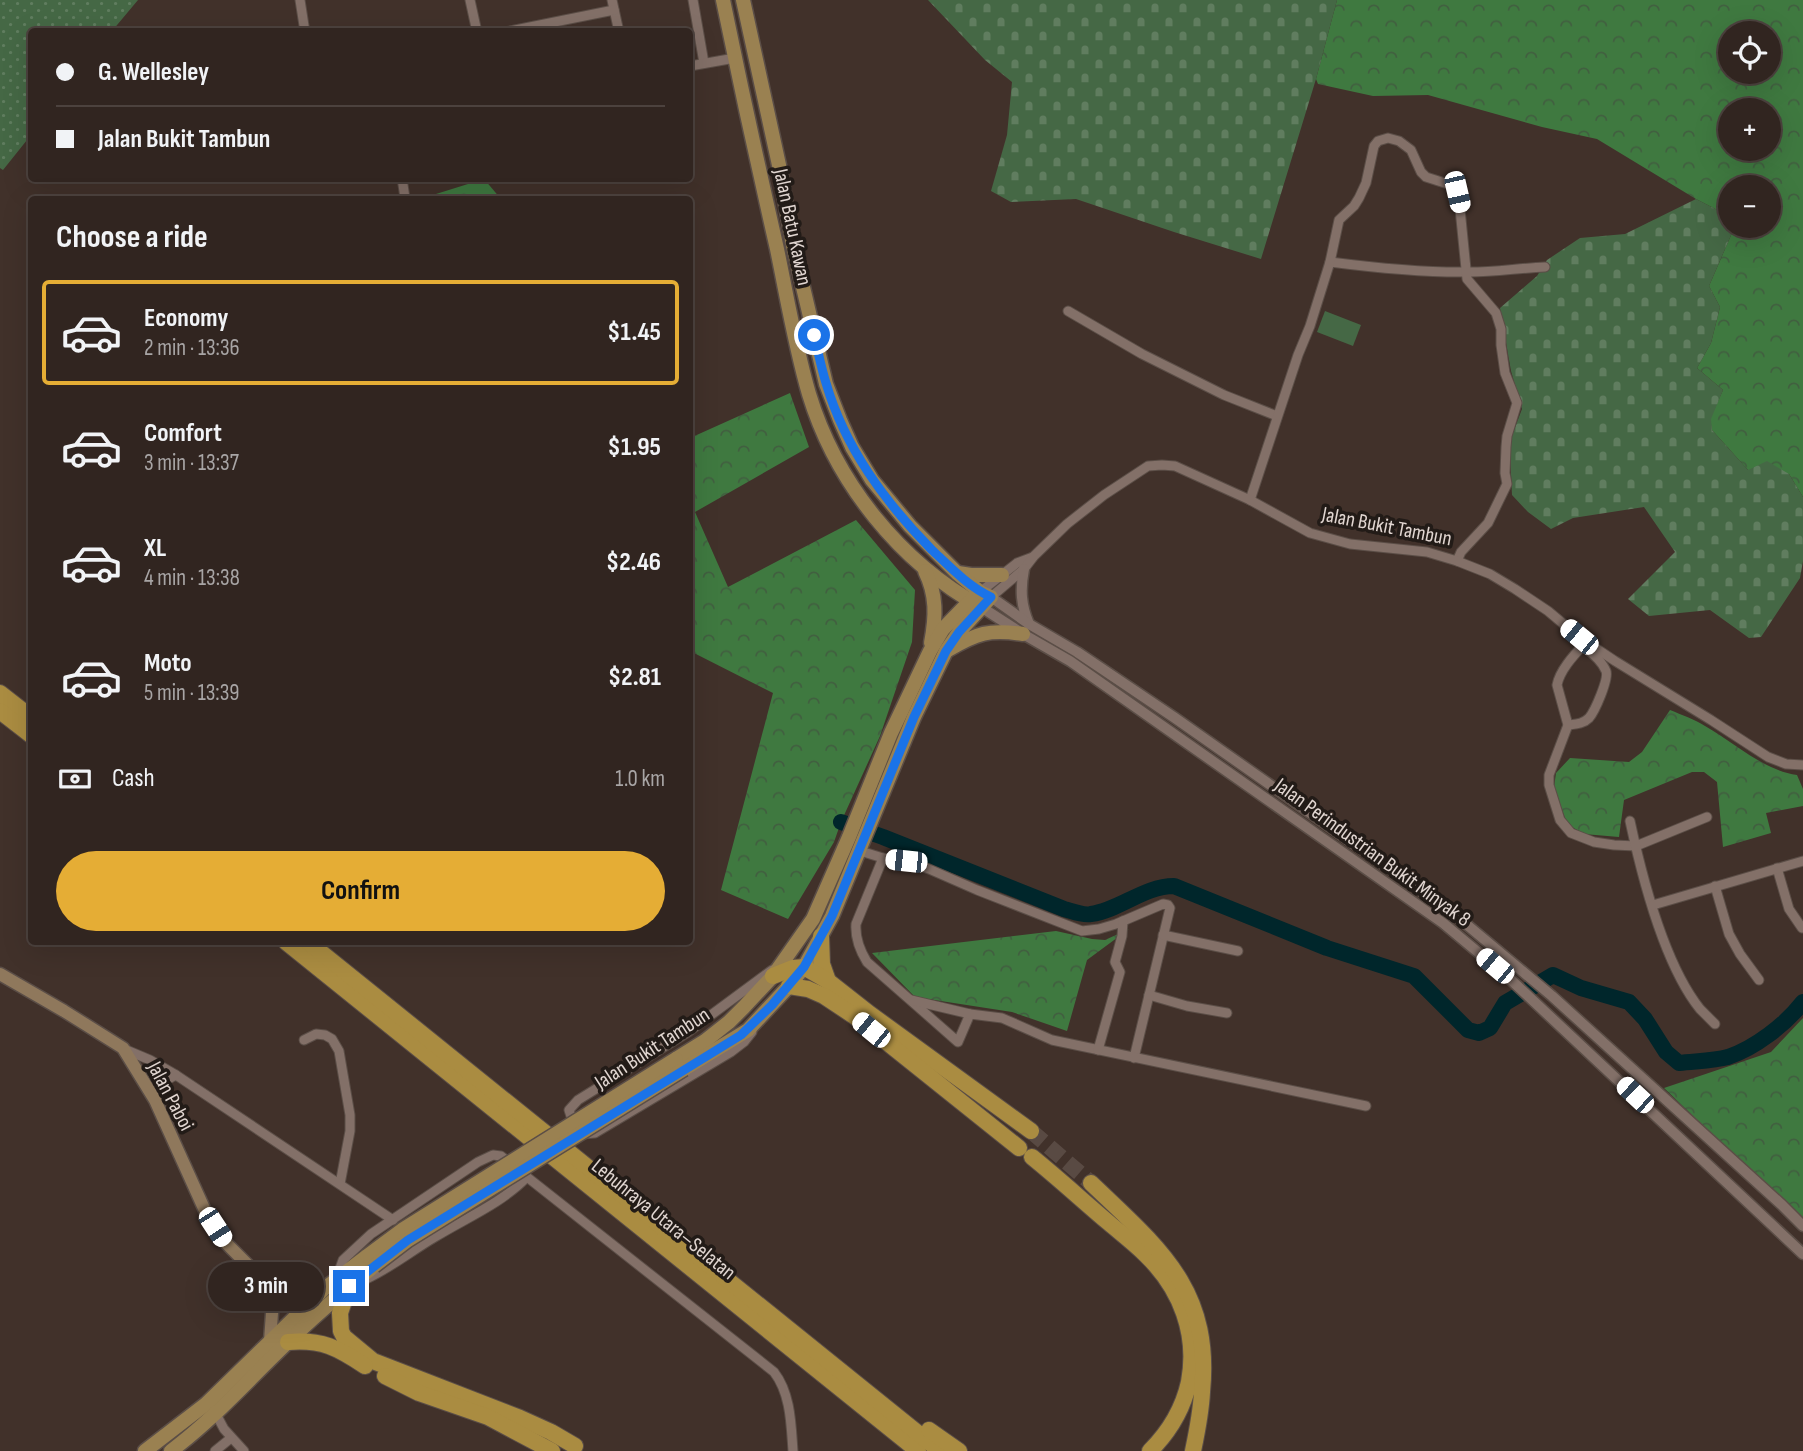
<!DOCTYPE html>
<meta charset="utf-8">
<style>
:root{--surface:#312520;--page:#392d29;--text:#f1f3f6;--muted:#a8a5a5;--line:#4c423e;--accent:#e5ad35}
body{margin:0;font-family:"Sofia Sans Condensed",sans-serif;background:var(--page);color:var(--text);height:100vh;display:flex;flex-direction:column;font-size:26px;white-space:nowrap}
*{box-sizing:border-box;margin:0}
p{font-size:23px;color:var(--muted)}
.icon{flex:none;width:38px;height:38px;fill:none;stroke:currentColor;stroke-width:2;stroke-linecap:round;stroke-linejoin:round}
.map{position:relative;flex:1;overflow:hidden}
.drawer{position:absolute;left:28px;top:196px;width:665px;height:749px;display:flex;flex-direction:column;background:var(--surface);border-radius:7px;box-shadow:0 7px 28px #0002,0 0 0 2px var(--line)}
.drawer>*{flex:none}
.banner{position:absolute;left:28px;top:28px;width:665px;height:154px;border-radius:7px;box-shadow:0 7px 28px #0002,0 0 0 2px var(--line);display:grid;align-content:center;height:154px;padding:0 28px;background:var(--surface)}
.tools{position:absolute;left:1718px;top:21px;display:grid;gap:14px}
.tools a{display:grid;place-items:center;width:63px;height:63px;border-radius:50%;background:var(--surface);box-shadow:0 7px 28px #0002,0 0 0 2px var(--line);font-size:35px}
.end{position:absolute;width:32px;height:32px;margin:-16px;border:9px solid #1a73e8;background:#fff;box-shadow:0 0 0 4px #fff}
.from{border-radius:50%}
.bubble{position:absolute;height:49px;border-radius:24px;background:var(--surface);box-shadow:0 7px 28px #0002,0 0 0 2px var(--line);font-size:23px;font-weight:700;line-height:49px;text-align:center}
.car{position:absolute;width:21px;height:42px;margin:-21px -10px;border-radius:9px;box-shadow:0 0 5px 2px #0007;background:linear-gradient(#fff 24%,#345 0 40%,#fff 0 76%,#345 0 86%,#fff 0)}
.banner b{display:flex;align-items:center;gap:24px;height:66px;font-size:26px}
.banner b+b{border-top:2px solid var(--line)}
.banner i{width:18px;height:18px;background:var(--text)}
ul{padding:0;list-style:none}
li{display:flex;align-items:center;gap:21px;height:105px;margin:0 14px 10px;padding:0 14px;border:4px solid transparent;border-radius:7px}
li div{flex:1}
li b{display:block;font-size:26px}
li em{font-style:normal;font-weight:700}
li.active{border-color:var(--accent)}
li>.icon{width:63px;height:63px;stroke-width:1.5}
h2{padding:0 28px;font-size:32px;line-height:84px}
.pay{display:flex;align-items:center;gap:18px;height:77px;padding:0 28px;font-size:26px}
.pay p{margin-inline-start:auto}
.cta{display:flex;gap:14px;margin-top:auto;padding:14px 28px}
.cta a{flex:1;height:80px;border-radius:42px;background:var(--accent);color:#111;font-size:28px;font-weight:700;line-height:80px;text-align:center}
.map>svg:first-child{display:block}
.grass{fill:url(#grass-dots)}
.forest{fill:url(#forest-crowns);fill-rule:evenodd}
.cemetery{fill:url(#cemetery-stones)}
.park{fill:#456845}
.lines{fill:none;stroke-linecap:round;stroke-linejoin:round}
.river{stroke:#00262b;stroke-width:16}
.motorway-tunnel{stroke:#594a43;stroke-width:16;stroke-dasharray:16 8;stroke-linecap:butt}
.minor-casing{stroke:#5b4e47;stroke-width:11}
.tertiary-casing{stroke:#5b4e47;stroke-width:13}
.secondary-casing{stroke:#5b4e47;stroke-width:15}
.primary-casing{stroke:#5b4e47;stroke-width:17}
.motorway-casing{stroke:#5b4e47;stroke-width:18}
.minor{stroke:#837068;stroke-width:9}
.tertiary{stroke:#837068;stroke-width:10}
.secondary{stroke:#8f785c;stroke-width:12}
.primary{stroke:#9a8151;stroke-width:14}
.motorway{stroke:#aa8c41;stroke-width:16}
.primary-bridge-casing{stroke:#5b4e47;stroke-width:17;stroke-linecap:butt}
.primary-bridge{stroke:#9a8151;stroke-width:14}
.route{stroke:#1a73e8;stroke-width:9}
.labels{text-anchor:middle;stroke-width:7;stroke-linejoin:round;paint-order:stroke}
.street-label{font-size:21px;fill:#e1d6d1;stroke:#221b17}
</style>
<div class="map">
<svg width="1803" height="1451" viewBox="0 0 1803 1451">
<defs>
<pattern id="grass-dots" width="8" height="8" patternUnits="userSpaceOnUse" patternTransform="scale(1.75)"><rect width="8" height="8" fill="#456845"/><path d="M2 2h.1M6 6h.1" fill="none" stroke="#607d5f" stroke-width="1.8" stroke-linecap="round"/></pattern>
<pattern id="forest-crowns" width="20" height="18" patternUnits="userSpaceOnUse" patternTransform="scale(1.75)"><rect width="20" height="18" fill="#3f7940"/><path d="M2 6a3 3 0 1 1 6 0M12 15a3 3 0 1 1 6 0" fill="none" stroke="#415f40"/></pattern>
<pattern id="cemetery-stones" width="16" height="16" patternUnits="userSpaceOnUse" patternTransform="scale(1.75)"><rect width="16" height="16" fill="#456845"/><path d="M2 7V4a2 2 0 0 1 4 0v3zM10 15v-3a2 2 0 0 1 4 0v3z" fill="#607d5f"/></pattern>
</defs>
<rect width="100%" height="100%" fill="#41312a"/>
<polygon class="grass" points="0,0 138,0 112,31 32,32 31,135 3,170 0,168"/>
<g class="forest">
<path d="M1337,0H1803V497L1789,474L1748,470L1712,430L1710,419L1723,390L1697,368L1711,343L1720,307L1709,286L1735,226H1769V187H1731V217L1696,199L1597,139L1542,127L1428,95L1373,96L1318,84L1316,79ZM1731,33H1769V72H1731ZM1731,110H1769V149H1731Z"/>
<polygon points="484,179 501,199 420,199"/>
<polygon points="790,393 809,447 695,512 728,587 856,520 915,590 912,642 880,736 841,822 834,842 788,919 721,890 773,693 690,651 690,438"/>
<path d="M1670,710C1682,715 1694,719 1705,726C1735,743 1763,770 1797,775L1803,789V806L1766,813L1771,833L1723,847L1717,782L1704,772H1692L1624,800L1619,837L1584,834L1572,827L1565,818L1554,787L1556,773L1570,758L1629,762L1642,752Z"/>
<polygon points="1129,929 1087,960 1067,1031 1012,1012 915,997 872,953 1056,931 1092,939 1105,940"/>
<polygon points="1803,1018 1803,1222 1664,1088 1771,1052"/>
</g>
<g class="cemetery">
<polygon points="928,0 1337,0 1316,79 1261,259 1174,232 1076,199 1011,202 991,191 1007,135 1012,82 985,60"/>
<polygon points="1696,199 1731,217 1731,226 1735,226 1709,286 1720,307 1711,343 1697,368 1723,390 1711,419 1712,430 1748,470 1767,461 1789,474 1803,497 1803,561 1800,578 1761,637 1749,638 1710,610 1649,616 1628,599 1675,552 1644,507 1573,518 1551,529 1528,512 1512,495 1510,453 1511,438 1522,409 1511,371 1500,308 1537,276 1547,260 1580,238 1625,234"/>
</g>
<polygon class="park" points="1325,311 1361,325 1353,346 1317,332"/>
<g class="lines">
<path class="river" d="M841,822L883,837L1064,909C1072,911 1083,916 1091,914C1120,910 1144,886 1174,886L1327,948L1414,976L1468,1030L1479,1033L1490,1028L1505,1003L1553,975L1581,988L1629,1002L1645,1019L1666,1052L1679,1063C1695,1061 1713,1061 1728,1057C1755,1048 1786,1024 1803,1002"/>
<polyline class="motorway-tunnel" points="1031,1131 1091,1183"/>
<g class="minor-casing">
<g id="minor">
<polyline points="300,0 305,32"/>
<polyline points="470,0 477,32"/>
<polyline points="612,0 619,32"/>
<polyline points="693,0 704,63"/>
<polyline points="505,32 614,10"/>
<polyline points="690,66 735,58"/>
<polyline points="402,178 405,198"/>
<path d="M1330,262C1377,268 1423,273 1470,272C1495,272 1520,268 1545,267"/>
<polyline points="1068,311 1142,354 1224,395 1277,416"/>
<polyline points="1250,500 1298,355 1310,326 1330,262 1339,220 1354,206 1359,198 1366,183 1374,146 1378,141 1388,138 1399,141 1411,150 1421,172 1426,177 1451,185 1457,192 1460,209 1467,279 1496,313 1501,329 1501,345 1505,373 1517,403 1507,436 1506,447 1505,473 1507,484 1488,523 1461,552 1457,561"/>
<polyline points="980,592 1017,563 1033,557"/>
<polyline points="991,597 1024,569 1034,556 1067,524 1104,495 1148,466 1162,465 1175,466 1250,500 1310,533 1350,544 1427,552 1457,561 1490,574 1515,589 1548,611 1579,637 1615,661 1711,720 1768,757 1786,764 1803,765"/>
<path d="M1587,641C1576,653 1560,669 1557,685L1568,725L1549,775V785L1560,820L1571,833L1594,842L1614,845L1636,846L1707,817"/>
<path d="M1568,725C1576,724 1583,724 1589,718C1595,711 1609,679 1606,671C1602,661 1591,652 1583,646"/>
<path d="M1630,821C1642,877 1664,964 1700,1009C1705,1014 1710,1019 1715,1024"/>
<polyline points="857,850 883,858 906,861 929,869 977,890 1082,931 1099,929 1116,924 1163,904 1168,905 1170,908 1134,1058"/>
<path d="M883,858L856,924C855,938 859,949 867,962L958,1042L970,1014"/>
<polyline points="1777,868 1789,909 1802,928"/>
<polyline points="1715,886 1729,934 1740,954 1759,980"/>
<polyline points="1653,905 1803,861"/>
<polyline points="1163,935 1238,951"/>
<polyline points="1149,995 1187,1006 1227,1013"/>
<polyline points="911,1000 970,1014 1002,1018 1052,1040 1366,1106"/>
<polyline points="304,1040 316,1034 325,1035 332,1039 339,1051 350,1115 350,1131 340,1184"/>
<polyline points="124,1049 150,1060 176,1075 393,1220"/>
<polyline points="1098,1050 1120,972 1115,962 1122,936 1123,921"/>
<path d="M155,1100C159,1088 164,1080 176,1075"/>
<polyline points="574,1125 569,1110 578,1100 688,1032 772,970"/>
<polyline points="583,1134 595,1133 731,1052 744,1042 752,1032"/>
<path d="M527,1177L774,1372C791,1394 791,1425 793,1451"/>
<path d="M337,1277L343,1260L371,1234L478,1162L493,1155L501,1156L527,1177C502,1203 466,1218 435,1237C411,1251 389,1269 364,1280"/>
<polyline points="216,1414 224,1429 244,1451"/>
<polyline points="215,1451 231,1438"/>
</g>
</g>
<g class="tertiary-casing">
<g id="tertiary">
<path d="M1024,569C1020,590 1021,605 1029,624"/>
<polyline points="991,597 1029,624 1077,652 1175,718 1454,914 1552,996 1782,1205 1803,1226"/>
<polyline points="981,607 1023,634 1070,661 1443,923 1510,979 1803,1254"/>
</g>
</g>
<g class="secondary-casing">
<g id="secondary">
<polyline points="0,974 64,1011 123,1048 155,1100 207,1215 223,1240 262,1279 271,1302 272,1313 270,1341"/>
<polyline points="262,1279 297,1293 318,1294"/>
</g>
</g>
<g class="primary-casing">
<g id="primary">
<path d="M723,0C740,83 758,166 777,249C787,297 795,346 809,394C836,483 900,562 981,607"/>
<path d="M925,571C937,595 936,617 931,643"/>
<polyline points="958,573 971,575 1002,575"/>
<path d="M948,650C977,633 989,629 1023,634"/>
<polyline points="676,1059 705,1041 729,1022 744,1007 773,976 813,919 849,837 891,733 930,651 943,629 976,595"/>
<polyline points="684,1069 748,1030 789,986 804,967 832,916 914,717 946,651 959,632 991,597 980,592 957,573 910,526 872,480 852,447 840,420 826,384 793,245 779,165 743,0"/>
<polyline points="145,1451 206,1404 324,1289 367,1256"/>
<path d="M171,1451C215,1418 250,1378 289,1341C316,1314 345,1290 374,1266"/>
</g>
</g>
<g class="motorway-casing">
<g id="motorway">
<polyline points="0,693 32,718"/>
<polyline points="0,711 32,736"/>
<polyline points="821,936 822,964 828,981"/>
<polyline points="286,942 918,1451"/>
<polyline points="308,942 940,1451"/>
<polyline points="773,976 793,968 804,967 828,981 870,1014 1031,1131"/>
<polyline points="789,986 808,989 824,996 854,1016 1019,1148"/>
<path d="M1032,1157C1058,1178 1083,1201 1109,1223C1122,1234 1135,1244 1146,1255C1181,1289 1198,1334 1189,1382C1183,1409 1169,1432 1150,1451"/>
<path d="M1091,1183C1159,1248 1212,1289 1202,1392C1201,1412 1197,1432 1193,1451"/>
<polyline points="349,1286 340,1313 341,1331 344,1337 373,1361 520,1418 551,1432 575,1446"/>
<path d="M288,1342C322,1339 338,1348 365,1366"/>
<polyline points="385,1376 419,1393 488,1417 552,1451"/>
<polyline points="929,1430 959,1451"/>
</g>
</g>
<use href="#minor" class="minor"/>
<use href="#tertiary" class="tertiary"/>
<use href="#secondary" class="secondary"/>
<use href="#primary" class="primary"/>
<use href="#motorway" class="motorway"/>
<g class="primary-bridge-casing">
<g id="primary-bridge">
<polyline points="367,1256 402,1230 676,1059"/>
<polyline points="374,1266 408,1240 684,1069"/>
</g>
</g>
<use href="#primary-bridge" class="primary-bridge"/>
</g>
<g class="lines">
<path class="route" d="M349,1286L408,1240L741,1035L772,1005L804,967L832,916L914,717L946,651L959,632L991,597C969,587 950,567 932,550C885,502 845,448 826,383C821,367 818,351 814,335"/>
</g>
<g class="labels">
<g class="street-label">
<text transform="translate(793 227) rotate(78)" y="7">Jalan Batu Kawan</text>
<text transform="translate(1387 526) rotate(11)" y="7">Jalan Bukit Tambun</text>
<text transform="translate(1373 852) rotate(36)" y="7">Jalan Perindustrian Bukit Minyak 8</text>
<text transform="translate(652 1048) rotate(-33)" y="7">Jalan Bukit Tambun</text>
<text transform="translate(171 1096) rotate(62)" y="7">Jalan Paboi</text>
<text transform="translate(664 1219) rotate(39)" y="7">Lebuhraya Utara–Selatan</text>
</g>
</g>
</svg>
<div class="tools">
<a><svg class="icon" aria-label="locate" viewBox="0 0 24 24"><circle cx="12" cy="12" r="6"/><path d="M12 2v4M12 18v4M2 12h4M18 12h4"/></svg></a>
<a>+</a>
<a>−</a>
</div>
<i class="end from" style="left:814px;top:335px"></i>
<i class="end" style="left:349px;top:1286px"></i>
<div class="bubble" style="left:208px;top:1262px;width:116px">3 min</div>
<i class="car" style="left:1457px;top:192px;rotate:167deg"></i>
<i class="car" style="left:1579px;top:637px;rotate:309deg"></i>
<i class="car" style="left:906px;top:861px;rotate:276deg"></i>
<i class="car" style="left:1495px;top:966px;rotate:310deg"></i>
<i class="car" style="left:871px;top:1030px;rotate:309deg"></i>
<i class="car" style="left:1635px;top:1095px;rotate:313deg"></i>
<i class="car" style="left:215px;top:1227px;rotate:147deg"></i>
<div class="banner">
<b><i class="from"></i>G. Wellesley</b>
<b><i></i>Jalan Bukit Tambun</b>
</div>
<section class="drawer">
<h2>Choose a ride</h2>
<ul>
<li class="active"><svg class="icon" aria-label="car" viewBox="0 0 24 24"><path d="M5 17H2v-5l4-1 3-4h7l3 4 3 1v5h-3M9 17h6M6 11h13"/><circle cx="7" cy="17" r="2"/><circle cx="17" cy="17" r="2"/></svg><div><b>Economy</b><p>2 min · 13:36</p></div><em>$1.45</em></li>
<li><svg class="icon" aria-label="car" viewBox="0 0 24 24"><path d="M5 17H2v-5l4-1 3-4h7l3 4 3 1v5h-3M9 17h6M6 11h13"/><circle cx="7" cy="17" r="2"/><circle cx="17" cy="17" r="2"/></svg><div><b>Comfort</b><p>3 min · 13:37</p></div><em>$1.95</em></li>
<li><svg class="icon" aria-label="car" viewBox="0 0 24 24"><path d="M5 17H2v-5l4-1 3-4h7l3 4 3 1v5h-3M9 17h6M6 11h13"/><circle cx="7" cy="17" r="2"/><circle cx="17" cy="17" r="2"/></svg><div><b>XL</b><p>4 min · 13:38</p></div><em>$2.46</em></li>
<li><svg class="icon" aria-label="car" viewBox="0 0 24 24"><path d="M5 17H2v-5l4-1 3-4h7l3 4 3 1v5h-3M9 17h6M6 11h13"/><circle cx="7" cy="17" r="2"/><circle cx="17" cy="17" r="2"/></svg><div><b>Moto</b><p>5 min · 13:39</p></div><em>$2.81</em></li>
</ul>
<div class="pay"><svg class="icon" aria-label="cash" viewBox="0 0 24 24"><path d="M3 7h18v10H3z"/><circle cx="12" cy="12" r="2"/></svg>Cash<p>1.0 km</p></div>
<div class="cta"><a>Confirm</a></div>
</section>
</div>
